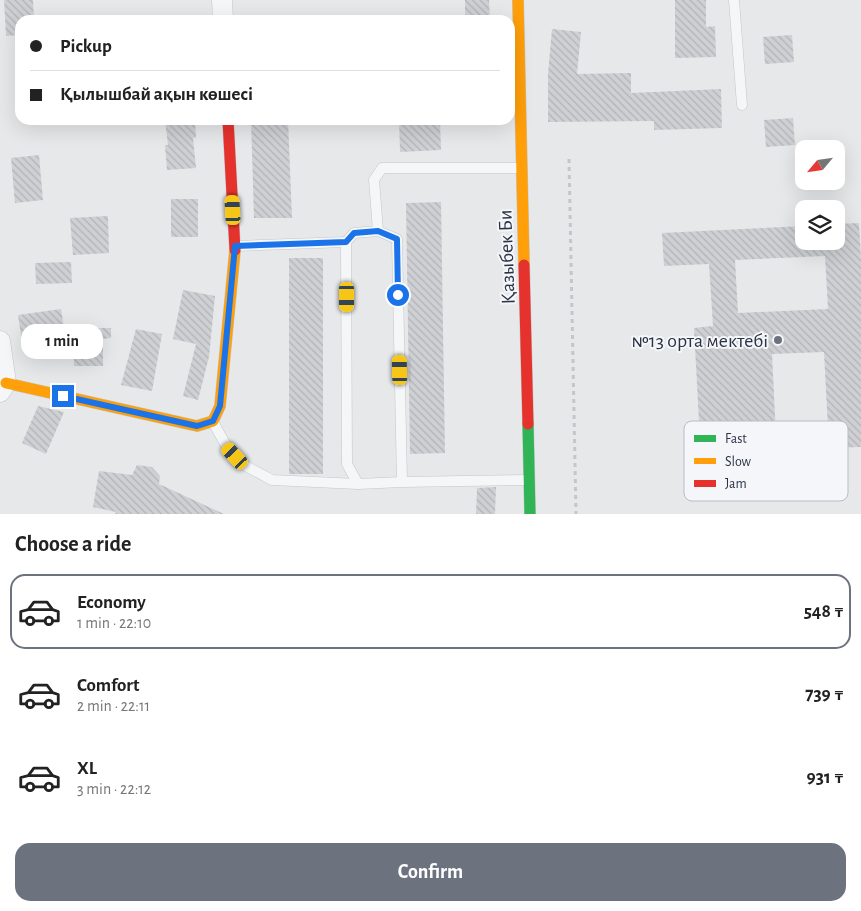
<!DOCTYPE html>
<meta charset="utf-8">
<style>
:root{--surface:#fff;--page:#f2f2f2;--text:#222;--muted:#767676;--line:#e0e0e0;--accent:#6c737f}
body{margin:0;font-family:"Alegreya Sans",sans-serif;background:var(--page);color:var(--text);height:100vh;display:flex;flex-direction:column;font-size:19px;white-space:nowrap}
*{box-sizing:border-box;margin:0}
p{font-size:16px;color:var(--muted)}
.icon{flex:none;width:28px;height:28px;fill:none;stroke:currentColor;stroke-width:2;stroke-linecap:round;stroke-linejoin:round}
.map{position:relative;height:514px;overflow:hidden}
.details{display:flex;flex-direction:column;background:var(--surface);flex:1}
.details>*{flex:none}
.banner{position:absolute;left:15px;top:15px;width:500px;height:110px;border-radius:15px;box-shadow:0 5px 20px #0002;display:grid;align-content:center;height:110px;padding:0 15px;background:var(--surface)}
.needle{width:32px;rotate:241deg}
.buttons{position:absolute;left:795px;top:140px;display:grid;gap:10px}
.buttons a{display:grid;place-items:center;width:50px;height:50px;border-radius:10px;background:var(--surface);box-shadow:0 5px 20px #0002;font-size:25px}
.end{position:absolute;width:22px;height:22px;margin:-11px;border:6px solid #1a73e8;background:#fff;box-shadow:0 0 0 2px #fff}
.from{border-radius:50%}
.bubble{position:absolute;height:35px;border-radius:15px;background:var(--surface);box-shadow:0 5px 20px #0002;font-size:16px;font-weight:700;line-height:35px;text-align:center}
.car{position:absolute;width:15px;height:30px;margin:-15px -8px;border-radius:6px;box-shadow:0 0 4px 1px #0007;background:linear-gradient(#f5c518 24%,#345 0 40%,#f5c518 0 76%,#345 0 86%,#f5c518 0)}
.banner b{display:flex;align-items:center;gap:18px;height:48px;font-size:19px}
.banner b+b{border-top:1px solid var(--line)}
.banner i{width:12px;height:12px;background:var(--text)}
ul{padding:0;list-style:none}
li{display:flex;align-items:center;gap:15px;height:75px;margin:0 10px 8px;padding:0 5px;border:2px solid transparent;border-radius:15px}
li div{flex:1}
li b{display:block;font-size:19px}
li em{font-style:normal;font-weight:700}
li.on{border-color:var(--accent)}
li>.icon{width:45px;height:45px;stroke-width:1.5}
h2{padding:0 15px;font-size:22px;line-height:60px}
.button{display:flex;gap:10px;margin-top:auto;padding:10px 15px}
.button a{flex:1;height:58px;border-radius:15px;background:var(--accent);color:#fff;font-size:20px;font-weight:700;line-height:58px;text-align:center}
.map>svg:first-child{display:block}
.building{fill:url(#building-back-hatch);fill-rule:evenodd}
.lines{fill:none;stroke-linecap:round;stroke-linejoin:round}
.lane-casing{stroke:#c4c6c8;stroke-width:11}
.street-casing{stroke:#c4c6c8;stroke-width:21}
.fast-casing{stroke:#c4c6c8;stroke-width:12}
.slow-casing{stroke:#c4c6c8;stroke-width:12}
.jam-casing{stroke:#c4c6c8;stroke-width:12}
.path{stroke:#c5c6ca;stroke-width:3;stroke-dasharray:4 4;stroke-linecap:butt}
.lane{stroke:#f5f6f7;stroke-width:10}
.street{stroke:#f5f6f7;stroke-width:20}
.fast{stroke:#30b455;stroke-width:11}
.slow{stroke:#ff9f0a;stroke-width:11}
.jam{stroke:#e5322d;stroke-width:11}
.route{stroke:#1a73e8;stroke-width:6}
.poi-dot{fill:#6c737f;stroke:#f4f6f9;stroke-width:2}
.labels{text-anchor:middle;stroke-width:4;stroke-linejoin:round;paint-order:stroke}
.street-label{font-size:20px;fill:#2b3445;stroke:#f4f6f9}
.poi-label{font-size:20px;fill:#2b3445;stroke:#f4f6f9;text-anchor:end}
.key{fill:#f4f6f9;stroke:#b8bcc3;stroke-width:1}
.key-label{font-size:14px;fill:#2b3445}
</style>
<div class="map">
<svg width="861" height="514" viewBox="0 0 861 514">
<defs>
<pattern id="building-back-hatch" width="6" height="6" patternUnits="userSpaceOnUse" patternTransform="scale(1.25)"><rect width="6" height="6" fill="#ced0d3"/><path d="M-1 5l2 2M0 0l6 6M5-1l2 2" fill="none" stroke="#b1b3b6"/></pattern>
</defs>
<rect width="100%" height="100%" fill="#e6e8ea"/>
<g class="building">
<polygon points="4,0 33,0 34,20 20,20 20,35 6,36"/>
<polygon points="465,0 489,0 490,20 465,20"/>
<polygon points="675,0 706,0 706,27 715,26 716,57 675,58"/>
<polygon points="552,29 581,32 577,74 631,73 631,93 721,89 722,128 654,130 654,121 548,122 548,74"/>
<polygon points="792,35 794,62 765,64 763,37"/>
<polygon points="793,118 795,145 766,147 764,120"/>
<polygon points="165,120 195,120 196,138 193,138 196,168 167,170 165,145 168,145"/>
<polygon points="251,120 288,120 292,218 254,218"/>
<polygon points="399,120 440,120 441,150 400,152"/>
<polygon points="39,155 43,200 15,203 11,158"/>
<rect x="171" y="199" width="27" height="38"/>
<polygon points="441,202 445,453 410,454 406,203"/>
<polygon points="108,216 109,253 73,255 70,218"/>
<path d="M859,223L861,259V447L829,448L824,352L772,354L776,436L700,440L694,328L713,326L709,264L664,266L662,233L804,226V241H836V224ZM825,256L828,309L738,313L735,260Z"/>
<rect x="289" y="258" width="34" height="216"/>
<polygon points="71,262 72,283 36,284 35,263"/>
<polygon points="183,290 215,296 209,357 198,400 183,396 196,344 173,339"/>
<polygon points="61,309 64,328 111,328 111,338 103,339 103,366 74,366 74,343 23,350 18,315"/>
<polygon points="136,329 162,334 152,391 121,385"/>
<polygon points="38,406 64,412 46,454 22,443"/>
<polygon points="137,465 152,467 160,476 159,484 224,514 115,514 116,512 93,507 99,471 132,475"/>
<polygon points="496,487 495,514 476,514 477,488"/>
</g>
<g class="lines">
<g class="lane-casing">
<g id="lane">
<polyline points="734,0 742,105"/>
<polyline points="378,231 374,180 382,168 521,168"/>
<polyline points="235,246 346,242"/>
<polyline points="213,422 228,449 242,464 272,480 358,484"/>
<polyline points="402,482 358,484 347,464 346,242 354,233 378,231 397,239 402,482 529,480"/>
</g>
</g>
<g class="street-casing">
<g id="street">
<polyline points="222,0 223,20"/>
<polyline points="0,341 6,383 0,392"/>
</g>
</g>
<g class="fast-casing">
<polyline id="fast" points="528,424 530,514"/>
</g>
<g class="slow-casing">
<g id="slow">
<polyline points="518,0 524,265"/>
<polyline points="6,383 197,426 213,421 220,406 235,250"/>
</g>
</g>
<g class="jam-casing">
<g id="jam">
<polyline points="228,120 235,250"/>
<polyline points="524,265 528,424"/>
</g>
</g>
<polyline class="path" points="569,159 576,514"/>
<use href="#lane" class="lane"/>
<use href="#street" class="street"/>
<use href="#fast" class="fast"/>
<use href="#slow" class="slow"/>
<use href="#jam" class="jam"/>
</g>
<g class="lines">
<polyline class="route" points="63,396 197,426 213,421 220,406 235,246 346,242 354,233 378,231 397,239 398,295"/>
</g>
<circle class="poi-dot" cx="778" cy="340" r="5"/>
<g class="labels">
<g class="street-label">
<text transform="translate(506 257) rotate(-92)" y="7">Қазыбек Би</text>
</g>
<g class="poi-label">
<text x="768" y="347">№13 орта мектебі</text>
</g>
</g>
<rect x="684" y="421" width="164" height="80" rx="8" class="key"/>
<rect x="694" y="435" width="22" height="7" fill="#30b455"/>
<rect x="694" y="458" width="22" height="6" fill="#ff9f0a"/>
<rect x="694" y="480" width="22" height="7" fill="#e5322d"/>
<g class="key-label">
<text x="725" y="443">Fast</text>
<text x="725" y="466">Slow</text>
<text x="725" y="488">Jam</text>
</g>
</svg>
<div class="buttons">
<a><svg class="needle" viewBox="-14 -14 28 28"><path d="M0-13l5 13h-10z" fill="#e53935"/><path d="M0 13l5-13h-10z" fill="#767676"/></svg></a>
<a><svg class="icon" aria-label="layers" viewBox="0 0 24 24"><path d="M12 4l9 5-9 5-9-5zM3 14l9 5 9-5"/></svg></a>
</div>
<i class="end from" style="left:398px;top:295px"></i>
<i class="end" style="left:63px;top:396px"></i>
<div class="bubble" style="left:21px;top:324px;width:82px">1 min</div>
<i class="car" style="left:233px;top:210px;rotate:357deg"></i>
<i class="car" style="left:347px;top:297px;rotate:180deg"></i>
<i class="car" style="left:400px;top:370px;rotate:359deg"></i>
<i class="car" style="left:235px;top:456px;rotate:317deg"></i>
<div class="banner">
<b><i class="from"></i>Pickup</b>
<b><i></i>Қылышбай ақын көшесі</b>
</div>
</div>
<section class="details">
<h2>Choose a ride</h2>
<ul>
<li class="on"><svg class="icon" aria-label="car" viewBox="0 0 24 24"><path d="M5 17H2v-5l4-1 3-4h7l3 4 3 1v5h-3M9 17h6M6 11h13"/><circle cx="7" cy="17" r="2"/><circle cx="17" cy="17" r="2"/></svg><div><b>Economy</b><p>1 min · 22:10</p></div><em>548 ₸</em></li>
<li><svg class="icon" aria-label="car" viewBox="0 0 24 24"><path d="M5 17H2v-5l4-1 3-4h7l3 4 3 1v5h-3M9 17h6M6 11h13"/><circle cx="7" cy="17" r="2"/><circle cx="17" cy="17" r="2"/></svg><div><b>Comfort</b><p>2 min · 22:11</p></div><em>739 ₸</em></li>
<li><svg class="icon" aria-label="car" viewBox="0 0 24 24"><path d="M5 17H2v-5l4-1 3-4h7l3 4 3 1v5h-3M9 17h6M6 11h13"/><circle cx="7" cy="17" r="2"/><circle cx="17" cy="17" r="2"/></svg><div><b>XL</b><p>3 min · 22:12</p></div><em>931 ₸</em></li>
</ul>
<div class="button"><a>Confirm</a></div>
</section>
